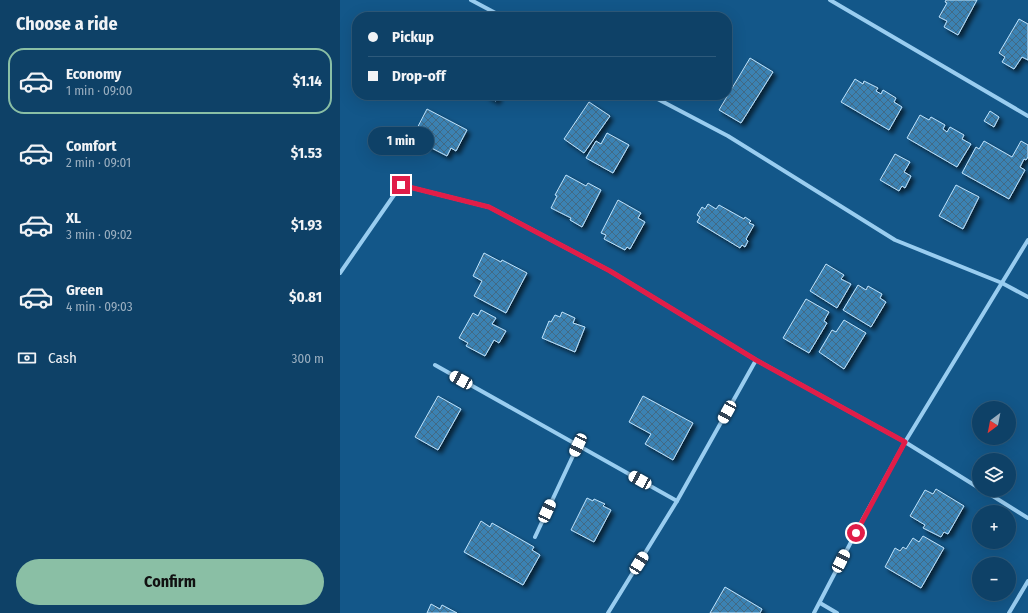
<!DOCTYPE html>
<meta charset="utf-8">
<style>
:root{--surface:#0e4167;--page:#1c4c70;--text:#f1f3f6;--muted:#9bafc0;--line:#2e5a7b;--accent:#8abfa5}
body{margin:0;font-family:"Fira Sans Condensed",sans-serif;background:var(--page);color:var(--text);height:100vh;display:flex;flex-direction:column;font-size:15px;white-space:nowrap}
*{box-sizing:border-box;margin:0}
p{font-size:13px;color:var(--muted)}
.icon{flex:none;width:22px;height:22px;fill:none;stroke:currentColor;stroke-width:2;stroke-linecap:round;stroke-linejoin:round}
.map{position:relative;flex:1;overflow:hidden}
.panel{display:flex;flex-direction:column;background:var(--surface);width:340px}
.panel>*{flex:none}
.top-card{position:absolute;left:12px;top:12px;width:380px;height:88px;border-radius:16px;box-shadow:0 4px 16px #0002,0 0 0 1px var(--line);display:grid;align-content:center;height:88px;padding:0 16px;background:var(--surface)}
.needle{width:26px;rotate:212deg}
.controls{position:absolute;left:632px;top:401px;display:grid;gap:8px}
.controls a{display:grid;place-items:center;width:44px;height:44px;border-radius:50%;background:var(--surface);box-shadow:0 4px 16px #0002,0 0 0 1px var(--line);font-size:20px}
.end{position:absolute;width:18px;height:18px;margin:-9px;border:5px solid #e11d48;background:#fff;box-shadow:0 0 0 2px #fff}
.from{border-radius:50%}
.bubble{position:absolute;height:28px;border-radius:14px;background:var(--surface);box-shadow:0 4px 16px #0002,0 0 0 1px var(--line);font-size:13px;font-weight:700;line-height:28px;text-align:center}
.car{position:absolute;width:12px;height:24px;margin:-12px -6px;border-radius:5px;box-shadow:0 0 3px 1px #0007;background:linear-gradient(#fff 24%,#345 0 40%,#fff 0 76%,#345 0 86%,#fff 0)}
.top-card b{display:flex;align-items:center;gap:14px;height:38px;font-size:15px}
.top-card b+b{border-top:1px solid var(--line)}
.top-card i{width:10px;height:10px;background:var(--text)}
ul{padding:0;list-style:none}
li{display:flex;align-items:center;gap:12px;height:66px;margin:0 8px 6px;padding:0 8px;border:2px solid transparent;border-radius:16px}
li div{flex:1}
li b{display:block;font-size:15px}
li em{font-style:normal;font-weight:700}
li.on{border-color:var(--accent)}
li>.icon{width:36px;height:36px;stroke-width:1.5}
h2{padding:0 16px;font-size:18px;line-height:48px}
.pay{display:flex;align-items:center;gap:10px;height:44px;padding:0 16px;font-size:15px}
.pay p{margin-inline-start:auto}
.cta{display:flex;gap:8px;margin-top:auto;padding:8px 16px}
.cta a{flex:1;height:46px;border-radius:24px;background:var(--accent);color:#111;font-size:16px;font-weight:700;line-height:46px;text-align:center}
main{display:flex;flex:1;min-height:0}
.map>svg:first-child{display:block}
.building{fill:url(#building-cross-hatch);stroke:#bfe3fc;filter:url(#shadow)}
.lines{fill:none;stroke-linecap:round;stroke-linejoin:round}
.street{stroke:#99cdf0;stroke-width:4}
.route{stroke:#e11d48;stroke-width:5}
</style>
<main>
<section class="panel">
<h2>Choose a ride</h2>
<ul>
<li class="on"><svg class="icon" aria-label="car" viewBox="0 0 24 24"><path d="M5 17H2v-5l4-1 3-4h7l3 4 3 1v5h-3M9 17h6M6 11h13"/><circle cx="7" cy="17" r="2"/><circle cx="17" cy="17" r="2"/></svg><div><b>Economy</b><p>1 min · 09:00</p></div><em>$1.14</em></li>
<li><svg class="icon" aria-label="car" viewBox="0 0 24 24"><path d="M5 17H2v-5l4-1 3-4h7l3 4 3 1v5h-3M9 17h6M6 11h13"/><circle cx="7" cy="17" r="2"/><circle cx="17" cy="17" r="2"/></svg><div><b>Comfort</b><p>2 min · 09:01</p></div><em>$1.53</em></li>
<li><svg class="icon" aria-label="car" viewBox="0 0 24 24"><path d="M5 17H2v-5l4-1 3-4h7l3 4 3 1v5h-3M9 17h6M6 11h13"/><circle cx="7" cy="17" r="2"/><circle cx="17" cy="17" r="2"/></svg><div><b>XL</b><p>3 min · 09:02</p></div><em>$1.93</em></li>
<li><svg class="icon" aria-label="car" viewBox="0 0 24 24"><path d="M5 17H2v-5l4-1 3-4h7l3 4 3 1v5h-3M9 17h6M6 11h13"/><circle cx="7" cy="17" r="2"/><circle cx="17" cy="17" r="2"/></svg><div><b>Green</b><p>4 min · 09:03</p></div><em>$0.81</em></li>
</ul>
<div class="pay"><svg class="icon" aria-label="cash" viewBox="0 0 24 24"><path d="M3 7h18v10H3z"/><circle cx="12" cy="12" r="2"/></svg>Cash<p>300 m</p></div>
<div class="cta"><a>Confirm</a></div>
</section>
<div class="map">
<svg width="688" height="613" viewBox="0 0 688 613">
<defs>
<pattern id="building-cross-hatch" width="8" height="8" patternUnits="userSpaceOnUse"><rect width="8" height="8" fill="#3b82b3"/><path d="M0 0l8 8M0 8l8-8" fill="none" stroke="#436a85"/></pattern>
<filter id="shadow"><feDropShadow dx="3.5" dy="3.5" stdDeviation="2" flood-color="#0009"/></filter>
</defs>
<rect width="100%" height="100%" fill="#135789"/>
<g class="building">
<polygon points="606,0 637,0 618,35 604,27 607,21 599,17 607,3 605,2"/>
<polygon points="679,19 688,24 688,60 682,57 674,69 662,62 665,57 659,53"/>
<polygon points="410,58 433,72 401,123 379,110"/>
<polygon points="515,79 523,84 524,81 538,88 536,91 541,94 543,90 556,98 554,102 562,107 549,130 501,102"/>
<polygon points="145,95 159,95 156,101"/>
<polygon points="249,102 270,116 244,153 224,139"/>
<polygon points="87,109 127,130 116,151 111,148 107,156 72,138"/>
<polygon points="650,111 659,117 654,127 644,121"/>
<polygon points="580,115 589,120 591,117 605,125 603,129 607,132 610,127 624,135 622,139 631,144 617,167 567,138"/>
<polygon points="267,133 289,145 273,173 246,158 256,141 261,144"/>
<polygon points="644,141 672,157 681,141 688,145 688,157 686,160 684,159 680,167 685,170 669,199 622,173 636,147 639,149"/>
<polygon points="555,154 570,162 564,172 571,176 565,188 562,186 559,191 540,180"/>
<polygon points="226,175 246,186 248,183 261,190 242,227 230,220 231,218 211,208 217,196 215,195"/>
<polygon points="616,185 639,197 623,229 599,216"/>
<polygon points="278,200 301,213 298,218 305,222 290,249 287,247 285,250 264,239 266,235 261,233"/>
<polygon points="368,204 376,209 379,205 404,219 405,217 411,221 409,223 414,225 406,239 408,241 405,247 402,245 400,248 357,222 360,217 357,215 362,207 365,209"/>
<polygon points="144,253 161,262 162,260 187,273 166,313 134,296 142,281 133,276"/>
<polygon points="486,264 504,275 501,279 511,284 497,308 470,291"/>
<polygon points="518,285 526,290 528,286 542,294 540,298 546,302 531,327 503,310"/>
<polygon points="466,299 489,312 484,321 487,323 469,353 443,338"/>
<polygon points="141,310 156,318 152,324 166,331 159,343 154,340 145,356 126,346 128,343 119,338 133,313 138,316"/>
<polygon points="222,312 235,318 233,323 245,327 235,352 202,338 209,321 211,322 215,315 220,317"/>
<polygon points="504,320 526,333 504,369 479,352 492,330 496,332"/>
<polygon points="98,396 121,409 98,450 75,437"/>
<polygon points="303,396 353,423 333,460 305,444 311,434 289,422"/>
<polygon points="596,489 624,506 608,534 604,532 601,537 583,528 585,525 570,516 585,490 593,494"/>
<polygon points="247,498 253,501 254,499 265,504 263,506 271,510 254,542 231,530"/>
<polygon points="141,521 150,527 152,523 194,547 192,550 200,555 183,585 124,552"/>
<polygon points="583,536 604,548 581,588 545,567 555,548 560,551 563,547 566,549 573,538 579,542"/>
<polygon points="385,587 422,609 420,613 370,613"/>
<polygon points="91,604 100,609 102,605 117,613 87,613"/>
</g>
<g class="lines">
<g class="street">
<polyline points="131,0 163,17"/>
<polyline points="490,0 688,116"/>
<polyline points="310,95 388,136 555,240 662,283 688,297"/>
<polyline points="0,273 61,185 149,207 270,271 416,360 565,442 639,488"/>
<polyline points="95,365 337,501"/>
<polyline points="643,490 688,518"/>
<polyline points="195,537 238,445"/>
<polyline points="480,603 497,613"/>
<polyline points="268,613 337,501 416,360"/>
<polyline points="474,613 523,519 565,442 688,240"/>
<polyline points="669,613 688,581"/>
</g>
</g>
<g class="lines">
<polyline class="route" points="61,185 149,207 270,271 416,360 565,442 516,533"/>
</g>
</svg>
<div class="controls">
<a><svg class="needle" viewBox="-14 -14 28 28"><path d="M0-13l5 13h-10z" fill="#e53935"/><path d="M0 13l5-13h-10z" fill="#9bafc0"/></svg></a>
<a><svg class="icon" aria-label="layers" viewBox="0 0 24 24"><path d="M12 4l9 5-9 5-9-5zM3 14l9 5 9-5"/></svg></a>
<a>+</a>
<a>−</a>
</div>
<i class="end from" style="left:516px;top:533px"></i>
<i class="end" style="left:61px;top:185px"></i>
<div class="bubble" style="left:28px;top:127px;width:66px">1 min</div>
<i class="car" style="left:121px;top:380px;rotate:299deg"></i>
<i class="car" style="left:387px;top:412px;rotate:209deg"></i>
<i class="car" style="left:238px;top:445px;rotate:205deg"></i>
<i class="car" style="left:300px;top:480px;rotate:299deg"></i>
<i class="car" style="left:207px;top:511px;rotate:25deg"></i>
<i class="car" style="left:501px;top:561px;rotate:27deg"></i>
<i class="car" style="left:299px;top:563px;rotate:32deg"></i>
<div class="top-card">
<b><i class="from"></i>Pickup</b>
<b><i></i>Drop-off</b>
</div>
</div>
</main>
